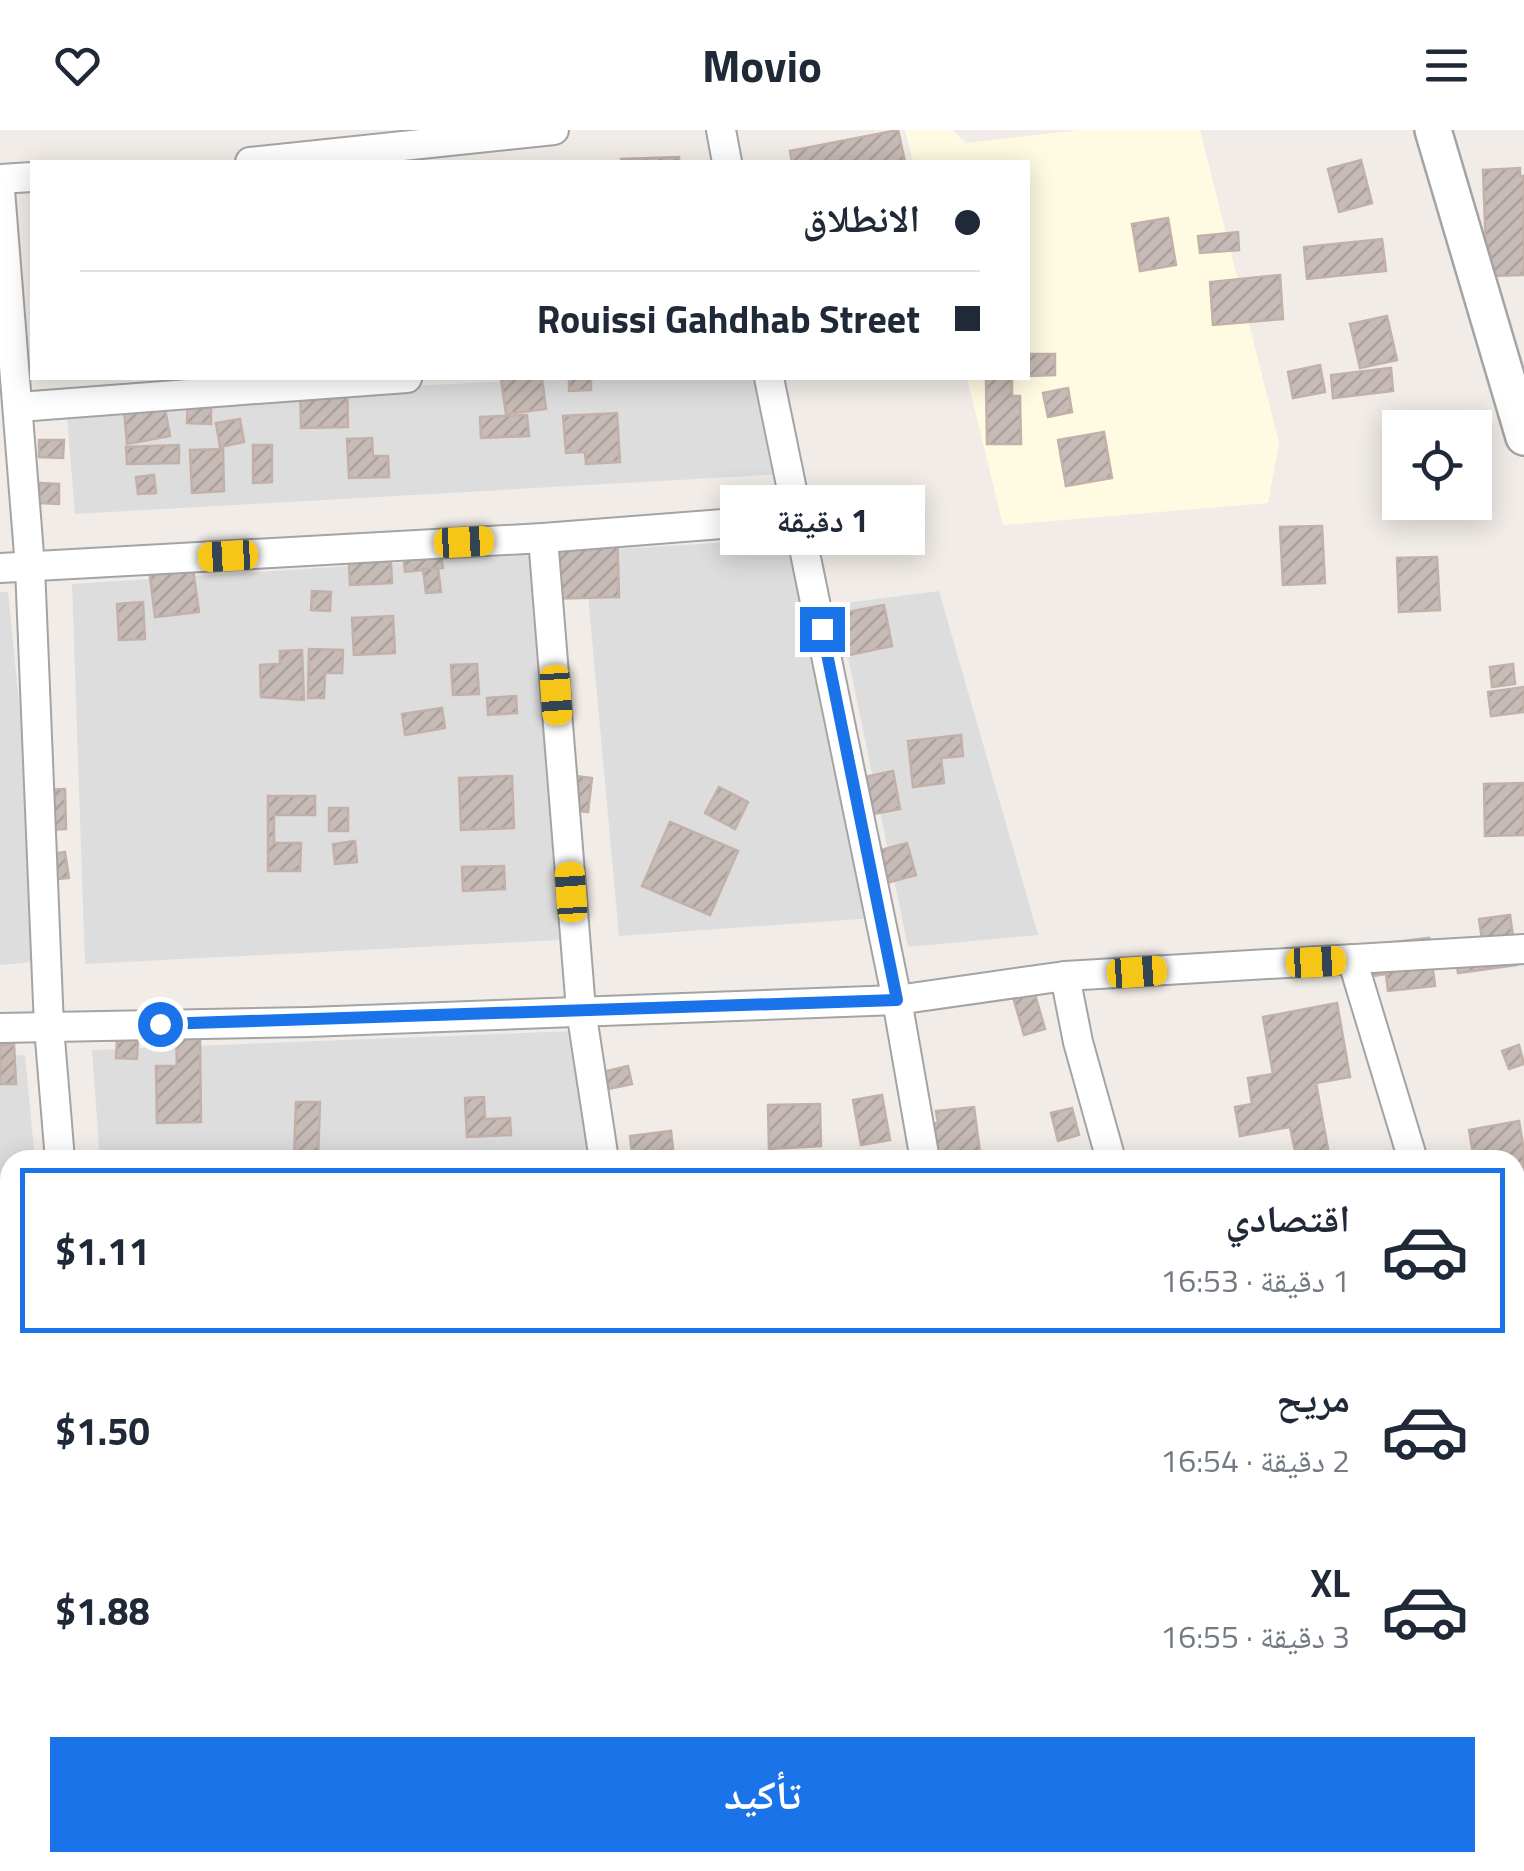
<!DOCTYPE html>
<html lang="ar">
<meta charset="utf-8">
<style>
:root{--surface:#fff;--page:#f2f2f3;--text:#1f2937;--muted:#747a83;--line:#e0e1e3;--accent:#1a73e8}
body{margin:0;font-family:"Titillium Web","Noto Naskh Arabic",sans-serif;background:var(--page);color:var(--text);direction:rtl;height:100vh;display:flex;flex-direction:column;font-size:38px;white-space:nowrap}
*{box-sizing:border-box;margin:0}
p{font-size:32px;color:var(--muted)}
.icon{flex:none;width:55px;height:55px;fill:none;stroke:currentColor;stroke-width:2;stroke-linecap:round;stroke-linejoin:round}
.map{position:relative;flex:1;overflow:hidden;direction:ltr}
.sheet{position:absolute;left:0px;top:1020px;width:1525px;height:722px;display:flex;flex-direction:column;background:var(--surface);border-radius:30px 30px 0 0;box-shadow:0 5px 25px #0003;direction:rtl}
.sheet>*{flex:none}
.hud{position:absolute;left:30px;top:30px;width:1000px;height:220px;border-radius:0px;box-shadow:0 5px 25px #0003;direction:rtl;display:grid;align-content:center;height:220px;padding:0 50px;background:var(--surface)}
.buttons{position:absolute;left:1382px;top:280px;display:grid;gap:20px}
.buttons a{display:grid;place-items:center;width:110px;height:110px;border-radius:0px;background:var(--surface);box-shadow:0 5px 25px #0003;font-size:50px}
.end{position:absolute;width:45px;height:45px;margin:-22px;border:12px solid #1a73e8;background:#fff;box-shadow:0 0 0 5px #fff}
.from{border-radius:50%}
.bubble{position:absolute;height:70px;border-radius:0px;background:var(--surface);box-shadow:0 5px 25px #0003;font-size:32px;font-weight:700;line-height:70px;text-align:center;direction:rtl}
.car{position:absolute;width:30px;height:60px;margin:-30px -15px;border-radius:12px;box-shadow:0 0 8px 2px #0007;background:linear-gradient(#f5c518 24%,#345 0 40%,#f5c518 0 76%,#345 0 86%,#f5c518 0)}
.hud b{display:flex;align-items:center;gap:35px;height:95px;font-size:38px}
.hud b+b{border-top:2px solid var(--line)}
.hud i{width:25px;height:25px;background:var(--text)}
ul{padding:18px 0 0;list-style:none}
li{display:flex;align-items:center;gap:30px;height:165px;margin:0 20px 15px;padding:0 30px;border:5px solid transparent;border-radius:0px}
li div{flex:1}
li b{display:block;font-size:38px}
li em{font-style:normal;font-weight:700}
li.selected{border-color:var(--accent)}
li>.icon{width:90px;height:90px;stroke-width:1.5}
.primary-button{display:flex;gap:20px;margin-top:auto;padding:20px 50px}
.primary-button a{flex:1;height:115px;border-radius:0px;background:var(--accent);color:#fff;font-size:40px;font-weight:700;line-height:115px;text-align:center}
header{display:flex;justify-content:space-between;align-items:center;height:130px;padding:0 50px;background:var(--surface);font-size:45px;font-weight:700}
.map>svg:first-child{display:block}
.residential{fill:#dedddd}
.education{fill:#fffbe2}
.building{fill:url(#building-hatch);stroke:#c3b1a9;stroke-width:2.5}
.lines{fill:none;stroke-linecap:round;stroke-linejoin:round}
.minor-casing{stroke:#a4a4a4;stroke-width:32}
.tertiary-casing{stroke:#a4a4a4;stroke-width:40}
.minor{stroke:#fff;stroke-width:28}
.tertiary{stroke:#fff;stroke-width:35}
.route{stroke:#1a73e8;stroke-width:12}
</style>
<header><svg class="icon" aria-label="menu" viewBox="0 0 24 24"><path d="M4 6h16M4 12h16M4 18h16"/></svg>Movio<svg class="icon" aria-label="heart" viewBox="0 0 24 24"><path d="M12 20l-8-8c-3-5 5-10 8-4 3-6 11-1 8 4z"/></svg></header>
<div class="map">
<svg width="1524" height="1741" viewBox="0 0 1524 1741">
<defs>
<pattern id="building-hatch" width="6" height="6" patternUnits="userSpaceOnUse" patternTransform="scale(2.5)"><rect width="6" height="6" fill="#c6bbb6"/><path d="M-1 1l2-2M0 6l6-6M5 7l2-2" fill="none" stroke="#aaa09c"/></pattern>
</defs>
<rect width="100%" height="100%" fill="#f1ece7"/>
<g class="residential">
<polygon points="566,248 768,248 785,344 75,384 66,274"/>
<polygon points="799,408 874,788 619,806 584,421"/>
<polygon points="532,424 559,810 85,834 72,454"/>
<polygon points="939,461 1038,805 908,817 837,474"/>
<polygon points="0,462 8,462 45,831 0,835"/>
<polygon points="573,901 593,1030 100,1030 92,920"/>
<polygon points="25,925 35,1030 10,1030 10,1227 0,1227 0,926"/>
<rect x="0" y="1333" width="10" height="162"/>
<polygon points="1524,1526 1524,1740 1339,1741 1338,1733 1515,1732 1515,1528"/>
<polygon points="1292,1732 1294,1741 1105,1741 1103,1733"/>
</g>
<g class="education">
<polygon points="905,0 952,0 966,13 1081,0 1200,0 1279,313 1268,373 1003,395 967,248 1028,248 1028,32 913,32"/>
<polygon points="10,1622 10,1732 422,1732 424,1739 0,1741 0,1625"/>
<polygon points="775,1733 775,1732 1047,1733 1043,1741 776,1741"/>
</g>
<g class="building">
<polygon points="898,0 905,32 792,32 790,21"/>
<polygon points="679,27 679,32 621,32 621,29"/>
<polygon points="1361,30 1372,73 1339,82 1328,39"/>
<polygon points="1520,38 1520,46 1524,46 1524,145 1487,146 1483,40"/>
<polygon points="1168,88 1176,135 1140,141 1132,94"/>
<polygon points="1238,102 1239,120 1200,123 1198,106"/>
<polygon points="1382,109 1386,141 1307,149 1304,117"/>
<polygon points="1280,145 1283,189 1213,195 1210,152"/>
<polygon points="1387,186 1397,230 1360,238 1350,194"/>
<polygon points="1028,224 1055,224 1055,245 1028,246"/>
<polygon points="1320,235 1325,262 1293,268 1288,242"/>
<polygon points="1391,238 1393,261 1333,268 1331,245"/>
<polygon points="300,248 347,248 348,297 301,298"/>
<polygon points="501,248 542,248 546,279 506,284"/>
<polygon points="569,248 591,248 591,260 569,261"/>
<polygon points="986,248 1012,248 1012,266 1020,266 1021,314 987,314"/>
<polygon points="1068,258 1072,282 1048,287 1043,263"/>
<polygon points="188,263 211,263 211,294 187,293"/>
<polygon points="164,273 170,306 127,314 124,280"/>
<polygon points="617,283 620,332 586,334 585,322 566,323 563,286"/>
<polygon points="527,285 529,306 481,308 480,287"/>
<polygon points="240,289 244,312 220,317 216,293"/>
<polygon points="1104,302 1112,348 1066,356 1058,310"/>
<polygon points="372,308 373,326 388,326 389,347 349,348 347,309"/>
<polygon points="39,310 64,310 63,328 39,327"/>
<polygon points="179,315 179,333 127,334 126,317"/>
<polygon points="253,315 272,315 272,352 253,353"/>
<polygon points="223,319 224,361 192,363 190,320"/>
<polygon points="154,345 156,363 138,364 136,347"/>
<polygon points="39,353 59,354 59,374 39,373"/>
<polygon points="1322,396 1325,453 1283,455 1280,397"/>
<polygon points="617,397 619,467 543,469 541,399"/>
<polygon points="390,413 392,453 350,455 348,415"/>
<polygon points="440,417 443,438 405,442 403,422"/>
<polygon points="191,425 199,482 155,487 148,430"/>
<polygon points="1437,427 1440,480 1399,482 1397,428"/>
<polygon points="438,438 441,462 426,463 423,439"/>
<polygon points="312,461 331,462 330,481 311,480"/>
<polygon points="143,472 145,509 119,510 117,474"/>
<polygon points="884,475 892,516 830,529 822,487"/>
<polygon points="393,486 395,523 354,525 352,488"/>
<polygon points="309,519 343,520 342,543 325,543 324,568 308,568"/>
<polygon points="302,520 304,570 261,567 260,535 280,534 280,521"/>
<polygon points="477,534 479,564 453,565 451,535"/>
<polygon points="1513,534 1515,554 1492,557 1490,537"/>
<polygon points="1524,557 1524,582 1491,586 1488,562"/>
<polygon points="516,566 517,583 488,585 487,568"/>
<polygon points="442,578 445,598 405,605 402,584"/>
<polygon points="961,605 963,626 941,628 944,653 913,657 908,611"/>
<polygon points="893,641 900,679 868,685 860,648"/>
<polygon points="512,646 514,698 461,700 459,648"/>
<polygon points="576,646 592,648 588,682 572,680"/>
<polygon points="1524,653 1524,705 1485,706 1484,654"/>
<polygon points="719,657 748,672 735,699 705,683"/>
<polygon points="65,659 66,699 42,700 41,660"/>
<polygon points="268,666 315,666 315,685 274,685 274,713 301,713 300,741 268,741"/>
<rect x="329" y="678" width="19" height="23"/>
<polygon points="670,692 738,721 710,785 642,756"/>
<polygon points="355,711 357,732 335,734 333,714"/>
<polygon points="907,713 916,745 879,755 870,723"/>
<polygon points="65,722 69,748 48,750 45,725"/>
<polygon points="504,736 505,759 463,761 462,737"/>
<polygon points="1510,785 1517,835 1458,843 1455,820 1483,816 1479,789"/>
<polygon points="1429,808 1435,856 1388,861 1386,844 1365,847 1385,820 1385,813"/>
<polygon points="1034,861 1045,899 1024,905 1013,867"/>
<polygon points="1337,873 1350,947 1316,953 1330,1030 1297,1030 1290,997 1240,1006 1235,977 1252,974 1248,948 1273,944 1263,887"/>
<polygon points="200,906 201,992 157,993 156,936 177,936 176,907"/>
<polygon points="117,910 138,910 137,929 116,928"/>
<polygon points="14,914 16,954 0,954 0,915"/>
<polygon points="1519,915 1524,934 1509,939 1502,921"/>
<polygon points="628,936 632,954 608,959 603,942"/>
<polygon points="882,965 890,1010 861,1015 853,970"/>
<polygon points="484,967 485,989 510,988 511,1005 467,1007 465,968"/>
<polygon points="296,972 320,972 318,1029 294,1028"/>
<polygon points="820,974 821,1016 769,1019 768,975"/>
<polygon points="974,977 981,1030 928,1030 924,994 938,993 936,981"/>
<polygon points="1072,978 1079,1005 1058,1011 1051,983"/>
<polygon points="1519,991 1524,1020 1524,1055 1515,1056 1515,1030 1474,1030 1469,1000"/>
<polygon points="671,1001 673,1019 632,1024 630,1006"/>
<polygon points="531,1022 531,1030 472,1030 471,1025"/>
<polygon points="1524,1100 1524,1154 1515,1156 1515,1102"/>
<polygon points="1515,1590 1524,1620 1524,1639 1515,1642"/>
<polygon points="1071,1732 1170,1732 1171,1741 1072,1741"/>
</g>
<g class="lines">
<g class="minor-casing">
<g id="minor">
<polyline points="721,0 727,32"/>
<polyline points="250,32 554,0"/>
<polyline points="0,49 32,47"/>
<polyline points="0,60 30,437 49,897 60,1030"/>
<polyline points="769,248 897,870 925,1030"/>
<polyline points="229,261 407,248"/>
<polyline points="19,277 229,261 229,248"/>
<polyline points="543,408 581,880 604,1030"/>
<polyline points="0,438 543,408 800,388"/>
<polyline points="1352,829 1413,1030"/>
<polyline points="1065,846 1078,912 1111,1030"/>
<polyline points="0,898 308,892 897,870 1065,846 1524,819"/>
<polyline points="1515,1229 1524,1227"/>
<polyline points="0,1290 10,1290"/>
<polyline points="1515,1374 1524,1400"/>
<polyline points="1515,1485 1524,1483"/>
<polyline points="0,1536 10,1535"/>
<polyline points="474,1732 476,1741"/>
<polyline points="724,1732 726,1741"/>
<polyline points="1061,1732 1063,1741"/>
<polyline points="1307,1732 1310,1741"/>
</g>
</g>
<g class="tertiary-casing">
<polyline id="tertiary" points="1433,0 1524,307"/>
</g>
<use href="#minor" class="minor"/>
<use href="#tertiary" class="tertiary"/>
</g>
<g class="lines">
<polyline class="route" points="160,894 897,870 822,499"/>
</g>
</svg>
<div class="buttons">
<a><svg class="icon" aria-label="locate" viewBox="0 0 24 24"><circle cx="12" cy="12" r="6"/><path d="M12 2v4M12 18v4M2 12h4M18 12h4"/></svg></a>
</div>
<i class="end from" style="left:160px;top:894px"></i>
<i class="end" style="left:822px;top:499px"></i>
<div class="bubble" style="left:720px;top:355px;width:205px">1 دقيقة</div>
<i class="car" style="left:464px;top:412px;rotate:87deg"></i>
<i class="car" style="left:228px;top:426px;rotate:267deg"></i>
<i class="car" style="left:556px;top:565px;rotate:176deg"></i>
<i class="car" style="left:571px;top:762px;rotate:356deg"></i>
<i class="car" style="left:1316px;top:832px;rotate:87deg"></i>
<i class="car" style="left:1137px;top:842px;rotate:86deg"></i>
<div class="hud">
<b><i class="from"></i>الانطلاق</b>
<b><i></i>Rouissi Gahdhab Street</b>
</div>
<section class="sheet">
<ul>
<li class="selected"><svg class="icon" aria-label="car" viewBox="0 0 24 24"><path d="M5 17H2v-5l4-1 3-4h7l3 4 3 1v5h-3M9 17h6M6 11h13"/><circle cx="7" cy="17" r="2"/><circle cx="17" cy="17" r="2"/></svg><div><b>اقتصادي</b><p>1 دقيقة · 16:53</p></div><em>$1.11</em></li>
<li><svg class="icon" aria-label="car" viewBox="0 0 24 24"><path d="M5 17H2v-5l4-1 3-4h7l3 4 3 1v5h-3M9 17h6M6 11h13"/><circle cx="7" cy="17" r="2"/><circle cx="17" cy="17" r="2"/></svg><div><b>مريح</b><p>2 دقيقة · 16:54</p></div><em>$1.50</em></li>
<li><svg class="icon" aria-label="car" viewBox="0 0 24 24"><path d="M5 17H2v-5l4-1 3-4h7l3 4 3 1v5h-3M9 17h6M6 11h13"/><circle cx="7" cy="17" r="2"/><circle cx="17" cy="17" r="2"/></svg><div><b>XL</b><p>3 دقيقة · 16:55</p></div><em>$1.88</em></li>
</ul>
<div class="primary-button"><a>تأكيد</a></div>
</section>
</div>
